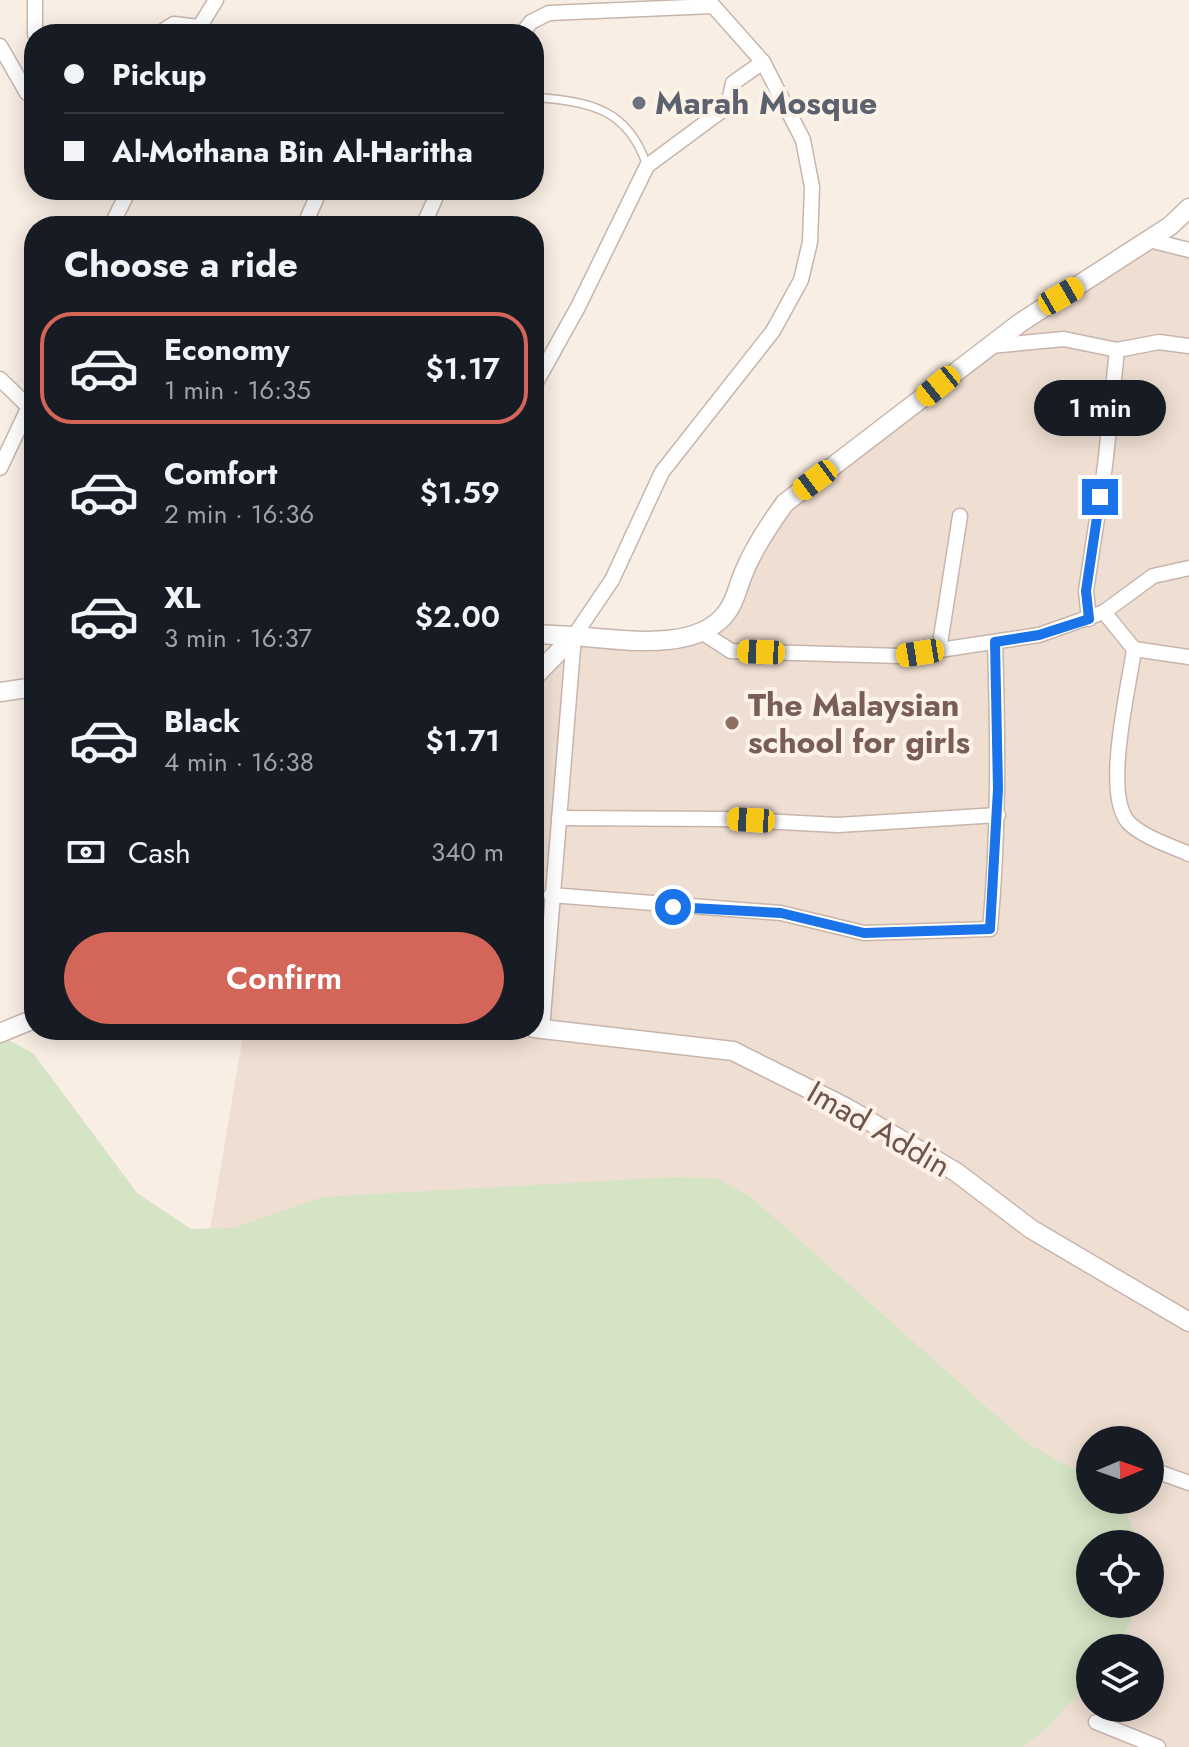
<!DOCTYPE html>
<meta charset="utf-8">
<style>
:root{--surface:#171b24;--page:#20242c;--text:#f1f3f6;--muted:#9ea1a6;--line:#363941;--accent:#d36658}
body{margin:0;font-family:Jost,sans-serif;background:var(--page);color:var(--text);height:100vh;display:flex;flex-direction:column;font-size:30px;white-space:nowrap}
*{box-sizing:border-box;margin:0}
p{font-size:26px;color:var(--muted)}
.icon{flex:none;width:44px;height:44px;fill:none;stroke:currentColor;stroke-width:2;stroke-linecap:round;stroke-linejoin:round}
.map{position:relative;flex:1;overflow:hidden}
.side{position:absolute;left:24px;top:216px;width:520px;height:824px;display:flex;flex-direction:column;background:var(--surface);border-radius:32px;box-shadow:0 4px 20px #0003}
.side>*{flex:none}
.top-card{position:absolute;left:24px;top:24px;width:520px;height:176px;border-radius:32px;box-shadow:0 4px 20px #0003;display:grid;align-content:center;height:176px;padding:0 40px;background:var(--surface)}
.needle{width:52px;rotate:88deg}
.tools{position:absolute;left:1076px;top:1426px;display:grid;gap:16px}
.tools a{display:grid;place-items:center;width:88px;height:88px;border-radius:50%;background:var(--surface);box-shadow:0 4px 20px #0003;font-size:40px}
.end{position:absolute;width:36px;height:36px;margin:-18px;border:10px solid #1a73e8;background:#fff;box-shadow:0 0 0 4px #fff}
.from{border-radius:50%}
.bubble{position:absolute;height:56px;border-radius:28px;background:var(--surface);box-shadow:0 4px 20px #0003;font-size:26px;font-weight:600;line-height:56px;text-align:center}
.car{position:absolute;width:24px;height:48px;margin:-24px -12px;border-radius:10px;box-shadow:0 0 6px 2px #0007;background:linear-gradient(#f5c518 24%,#345 0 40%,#f5c518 0 76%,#345 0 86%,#f5c518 0)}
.top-card b{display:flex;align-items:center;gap:28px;height:76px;font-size:30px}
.top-card b+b{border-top:2px solid var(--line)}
.top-card i{width:20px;height:20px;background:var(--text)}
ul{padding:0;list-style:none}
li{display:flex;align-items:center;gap:24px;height:112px;margin:0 16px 12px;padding:0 24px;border:4px solid transparent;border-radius:32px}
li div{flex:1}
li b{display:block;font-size:30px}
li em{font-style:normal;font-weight:600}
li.selected{border-color:var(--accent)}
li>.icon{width:72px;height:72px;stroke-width:1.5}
h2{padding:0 40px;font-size:36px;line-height:96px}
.pay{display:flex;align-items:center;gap:20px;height:88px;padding:0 40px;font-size:30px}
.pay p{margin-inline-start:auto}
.primary-button{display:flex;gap:16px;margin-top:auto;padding:16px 40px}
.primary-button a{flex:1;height:92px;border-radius:48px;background:var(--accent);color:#fff;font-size:32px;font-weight:600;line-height:92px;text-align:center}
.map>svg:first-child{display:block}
.residential{fill:#efdfd3;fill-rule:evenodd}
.green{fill:#d4e4c4}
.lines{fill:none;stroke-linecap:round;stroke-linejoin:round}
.service-casing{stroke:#c7b5ac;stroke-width:10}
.minor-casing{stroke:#c7b5ac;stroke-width:17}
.tertiary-casing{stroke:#c7b5ac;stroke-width:21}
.service{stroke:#fff;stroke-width:7}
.minor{stroke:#fff;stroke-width:14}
.tertiary{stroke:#fff;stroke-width:18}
.route{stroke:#1a73e8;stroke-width:10}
.worship-dot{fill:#6b7280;stroke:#fcf2e8;stroke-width:3}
.education-dot{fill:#8d6e63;stroke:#fcf2e8;stroke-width:3}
.labels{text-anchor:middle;stroke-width:8;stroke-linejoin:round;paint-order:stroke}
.worship-label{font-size:32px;font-weight:bold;fill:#5b616d;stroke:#fcf2e8;text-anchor:start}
.education-label{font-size:32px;font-weight:bold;fill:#785e54;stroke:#fcf2e8;text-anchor:start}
.street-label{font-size:32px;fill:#6d554d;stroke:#fcf2e8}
</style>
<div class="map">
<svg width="1189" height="1747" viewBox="0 0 1189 1747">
<rect width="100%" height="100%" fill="#f9eee3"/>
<path class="residential" d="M1149,241L1189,252V1747H252L191,1342L244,1030H534V669L580,638L693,637L728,617L787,499ZM1090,1440H1150V1500H1090ZM1090,1544H1150V1604H1090ZM1090,1648H1150V1708H1090Z"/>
<polygon class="green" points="0,1036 33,1053 137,1193 191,1229 233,1228 322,1197 673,1177 715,1178 751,1197 1027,1443 1090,1478 1090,1500 1120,1500 1140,1544 1090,1544 1090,1604 1138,1604 1119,1648 1090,1648 1090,1680 1049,1726 1023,1747 0,1747"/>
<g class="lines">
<g class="service-casing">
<path id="service" d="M534,97C590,102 628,108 647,166"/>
</g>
<g class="minor-casing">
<g id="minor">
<polyline points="35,0 35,34"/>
<polyline points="158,34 174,24 198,27"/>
<polyline points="195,34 216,0"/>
<polyline points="522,34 531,22 549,13 713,6"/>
<polyline points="0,46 27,93 34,96"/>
<polyline points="111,226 129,190"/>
<polyline points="304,226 320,190"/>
<polyline points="423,226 439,190"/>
<polyline points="1149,240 1189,250"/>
<polyline points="990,346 1064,339 1117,350 1159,342 1189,346"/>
<polyline points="0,379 34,412"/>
<polyline points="534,386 578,307 647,166 728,106 733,83 763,62"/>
<polyline points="0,468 34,396"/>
<polyline points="1104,612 1134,649 1189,657"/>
<polyline points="1089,619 1086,591 1105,466 1117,350"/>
<polyline points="700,631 731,651 900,656 1039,635 1104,612 1153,576 1189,568"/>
<path d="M1134,649C1129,688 1102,795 1129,823C1145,838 1169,845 1189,854"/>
<polyline points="939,650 960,516"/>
<polyline points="559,818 722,819 838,825 998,815"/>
<path d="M551,895L781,913L864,933L990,929C999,833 998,738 995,642"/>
<polyline points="542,1029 574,636 612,580 662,472 773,331 801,280 810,242 812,187 803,140 763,62 708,0"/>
<polyline points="1150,1469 1189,1483"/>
<polyline points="1096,1722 1158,1747"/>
</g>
</g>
<g class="tertiary-casing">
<g id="tertiary">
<polyline points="534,634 574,636"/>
<path d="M534,677L574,636C617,639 697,654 727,612C736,601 738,585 744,572C754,547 769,525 785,503L1020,323L1170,226L1189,208"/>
<polyline points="0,692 34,687"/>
<polyline points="534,1028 733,1051 847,1108 956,1172 1031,1229 1189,1322"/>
<polyline points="0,1033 34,1019"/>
</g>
</g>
<use href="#service" class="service"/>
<use href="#minor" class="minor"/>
<use href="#tertiary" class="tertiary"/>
</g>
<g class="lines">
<polyline class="route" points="673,907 781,913 864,933 990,929 998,789 995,642 1039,635 1089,619 1086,591 1100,497"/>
</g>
<circle class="worship-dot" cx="639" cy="103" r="8"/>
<circle class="education-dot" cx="732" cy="723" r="8"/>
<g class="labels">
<g class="worship-label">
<text x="655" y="114">Marah Mosque</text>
</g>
<g class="education-label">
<text x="748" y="716">The Malaysian<tspan x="748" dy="37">school for girls</tspan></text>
</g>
<g class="street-label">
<text transform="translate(879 1129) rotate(30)" y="11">Imad Addin</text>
</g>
</g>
</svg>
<div class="tools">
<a><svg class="needle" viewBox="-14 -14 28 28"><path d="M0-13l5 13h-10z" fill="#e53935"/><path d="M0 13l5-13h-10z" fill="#9ea1a6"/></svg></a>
<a><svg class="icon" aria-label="locate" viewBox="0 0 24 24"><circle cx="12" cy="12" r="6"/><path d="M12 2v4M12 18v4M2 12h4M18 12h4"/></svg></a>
<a><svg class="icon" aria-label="layers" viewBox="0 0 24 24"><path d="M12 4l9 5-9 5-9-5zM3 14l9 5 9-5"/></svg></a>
</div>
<i class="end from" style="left:673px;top:907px"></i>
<i class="end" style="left:1100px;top:497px"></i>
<div class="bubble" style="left:1034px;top:380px;width:132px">1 min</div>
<i class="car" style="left:1061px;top:296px;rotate:60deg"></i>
<i class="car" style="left:938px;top:386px;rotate:231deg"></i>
<i class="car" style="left:815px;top:480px;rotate:233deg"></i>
<i class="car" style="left:761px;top:652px;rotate:272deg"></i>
<i class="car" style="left:920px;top:653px;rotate:261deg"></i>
<i class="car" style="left:751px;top:820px;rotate:273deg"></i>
<div class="top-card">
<b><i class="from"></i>Pickup</b>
<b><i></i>Al-Mothana Bin Al-Haritha</b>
</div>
<section class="side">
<h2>Choose a ride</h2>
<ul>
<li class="selected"><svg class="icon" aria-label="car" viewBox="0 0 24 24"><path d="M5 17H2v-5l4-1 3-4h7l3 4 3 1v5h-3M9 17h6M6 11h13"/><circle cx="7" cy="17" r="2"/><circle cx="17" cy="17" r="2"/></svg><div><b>Economy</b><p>1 min · 16:35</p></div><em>$1.17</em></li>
<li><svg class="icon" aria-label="car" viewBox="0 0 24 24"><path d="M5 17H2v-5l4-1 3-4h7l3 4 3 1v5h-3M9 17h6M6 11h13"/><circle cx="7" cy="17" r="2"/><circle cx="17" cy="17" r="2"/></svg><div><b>Comfort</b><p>2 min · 16:36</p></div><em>$1.59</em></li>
<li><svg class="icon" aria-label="car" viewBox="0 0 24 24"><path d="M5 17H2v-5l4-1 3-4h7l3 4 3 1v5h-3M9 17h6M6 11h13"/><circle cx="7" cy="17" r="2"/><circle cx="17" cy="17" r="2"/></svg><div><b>XL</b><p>3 min · 16:37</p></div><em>$2.00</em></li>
<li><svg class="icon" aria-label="car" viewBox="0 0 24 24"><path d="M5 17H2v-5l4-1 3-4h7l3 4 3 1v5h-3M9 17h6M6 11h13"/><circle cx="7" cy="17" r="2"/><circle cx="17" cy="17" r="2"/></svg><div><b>Black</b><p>4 min · 16:38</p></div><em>$1.71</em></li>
</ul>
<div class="pay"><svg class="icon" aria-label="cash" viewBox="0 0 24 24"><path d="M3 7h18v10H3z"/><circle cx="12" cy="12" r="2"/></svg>Cash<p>340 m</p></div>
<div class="primary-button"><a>Confirm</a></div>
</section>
</div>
